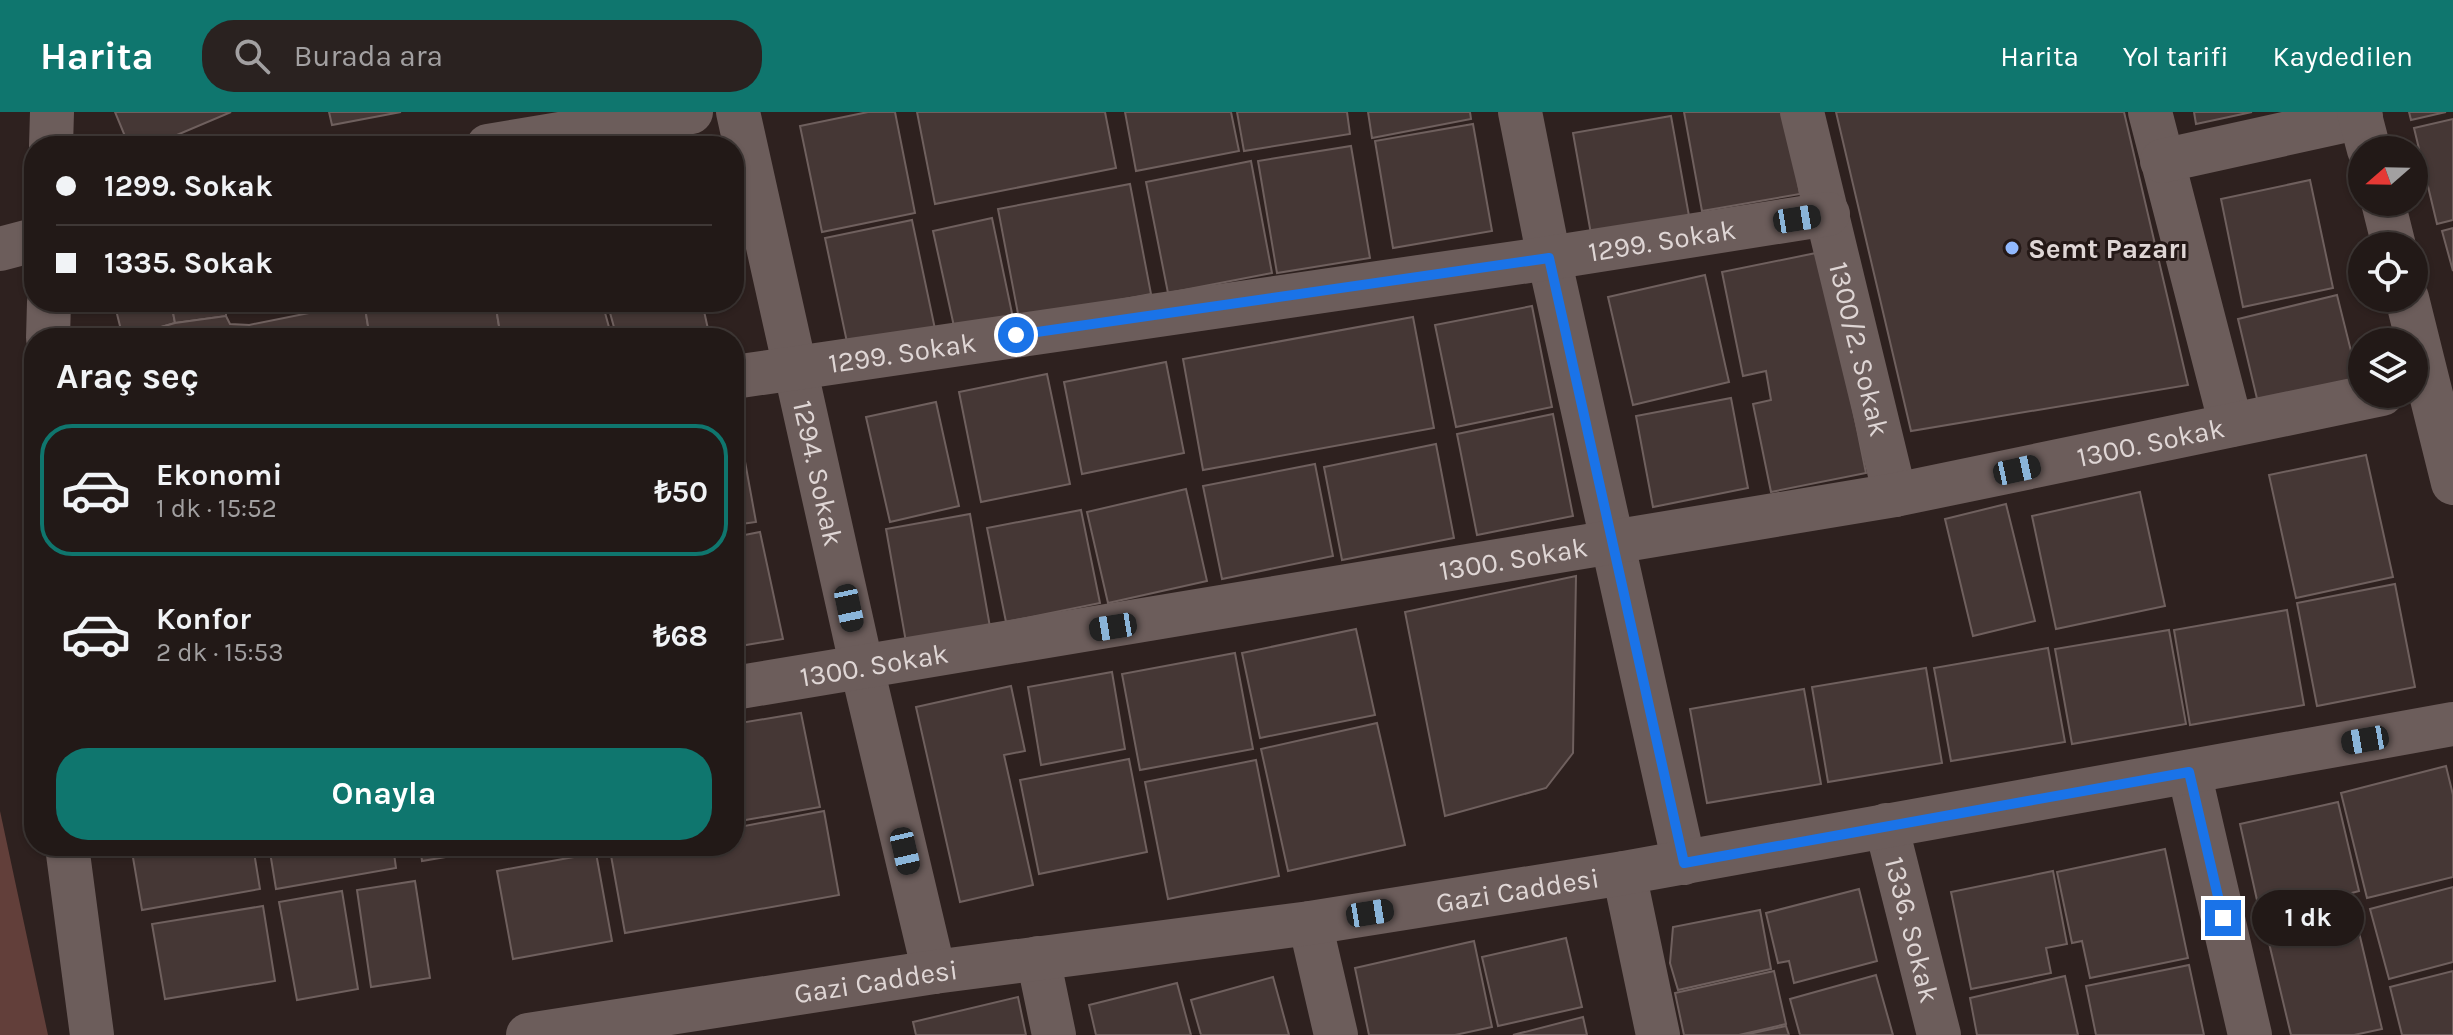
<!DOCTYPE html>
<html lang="tr">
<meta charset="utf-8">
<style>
:root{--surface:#221917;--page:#2a2220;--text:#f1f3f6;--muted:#a2a0a1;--line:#3f3836;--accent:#0f766e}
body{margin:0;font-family:Karla,sans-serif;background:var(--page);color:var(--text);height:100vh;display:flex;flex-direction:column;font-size:30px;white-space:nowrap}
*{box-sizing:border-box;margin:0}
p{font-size:26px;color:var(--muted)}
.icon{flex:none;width:44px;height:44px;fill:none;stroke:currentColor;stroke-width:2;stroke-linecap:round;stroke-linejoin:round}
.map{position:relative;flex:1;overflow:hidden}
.panel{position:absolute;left:24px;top:216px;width:720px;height:528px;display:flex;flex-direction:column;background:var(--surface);border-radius:32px;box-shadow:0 2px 6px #0004,0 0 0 2px var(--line)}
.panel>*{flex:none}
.banner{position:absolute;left:24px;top:24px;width:720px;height:176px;border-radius:32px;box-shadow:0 2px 6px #0004,0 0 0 2px var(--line);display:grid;align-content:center;height:176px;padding:0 32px;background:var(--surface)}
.needle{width:52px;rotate:250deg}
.buttons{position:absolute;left:2348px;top:24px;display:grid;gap:16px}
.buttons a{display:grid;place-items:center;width:80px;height:80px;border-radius:50%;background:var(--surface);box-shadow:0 2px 6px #0004,0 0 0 2px var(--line);font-size:40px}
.end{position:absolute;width:36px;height:36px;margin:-18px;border:10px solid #1a73e8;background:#fff;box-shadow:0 0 0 4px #fff}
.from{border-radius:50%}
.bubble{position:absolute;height:56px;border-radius:28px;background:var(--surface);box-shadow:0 2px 6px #0004,0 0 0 2px var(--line);font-size:26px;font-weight:700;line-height:56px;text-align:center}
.car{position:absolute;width:24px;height:48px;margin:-24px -12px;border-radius:10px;box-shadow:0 0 6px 2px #0007;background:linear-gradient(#222 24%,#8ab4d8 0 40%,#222 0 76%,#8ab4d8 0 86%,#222 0)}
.banner b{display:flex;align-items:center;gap:28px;height:76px;font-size:30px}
.banner b+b{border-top:2px solid var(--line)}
.banner i{width:20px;height:20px;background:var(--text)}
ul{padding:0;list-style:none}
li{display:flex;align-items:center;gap:24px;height:132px;margin:0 16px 12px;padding:0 16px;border:4px solid transparent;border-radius:32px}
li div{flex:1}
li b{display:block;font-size:30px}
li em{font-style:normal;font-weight:700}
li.selected{border-color:var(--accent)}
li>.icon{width:72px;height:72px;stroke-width:1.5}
h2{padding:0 32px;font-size:36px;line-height:96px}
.cta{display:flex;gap:16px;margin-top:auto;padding:16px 32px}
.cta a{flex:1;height:92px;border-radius:32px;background:var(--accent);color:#fff;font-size:32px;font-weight:700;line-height:92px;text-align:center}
header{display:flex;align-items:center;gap:48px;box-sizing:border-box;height:112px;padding:0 40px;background:var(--accent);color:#fff}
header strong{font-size:38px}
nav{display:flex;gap:44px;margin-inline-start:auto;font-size:28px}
.search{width:560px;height:72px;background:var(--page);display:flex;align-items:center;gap:20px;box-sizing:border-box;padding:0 28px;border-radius:32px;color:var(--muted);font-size:30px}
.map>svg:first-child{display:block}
.green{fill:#623f3a}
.building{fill:#453735;stroke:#6f605e;stroke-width:2}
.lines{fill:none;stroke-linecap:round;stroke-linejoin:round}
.street{stroke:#6c5d5b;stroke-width:44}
.secondary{stroke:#6c5d5b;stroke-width:44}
.route{stroke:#1a73e8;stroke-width:10}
.poi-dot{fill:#91b8fd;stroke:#241816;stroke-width:3}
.labels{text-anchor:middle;stroke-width:6;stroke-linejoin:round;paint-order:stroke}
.street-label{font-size:28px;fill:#dfd6d5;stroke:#241816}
.poi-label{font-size:28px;font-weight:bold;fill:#dfd6d5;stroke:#241816;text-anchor:start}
</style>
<header>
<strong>Harita</strong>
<div class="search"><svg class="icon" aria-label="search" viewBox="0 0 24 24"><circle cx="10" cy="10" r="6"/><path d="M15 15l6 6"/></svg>Burada ara</div>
<nav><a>Harita</a><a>Yol tarifi</a><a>Kaydedilen</a></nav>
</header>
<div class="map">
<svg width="2453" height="923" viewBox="0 0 2453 923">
<rect width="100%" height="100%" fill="#2e211f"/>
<polygon class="green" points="0,699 48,923 0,923"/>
<g class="building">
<polygon points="115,0 231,0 151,34 129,34"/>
<polygon points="329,0 401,0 332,13"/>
<polygon points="868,0 895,0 915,101 822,120 800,14"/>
<polygon points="917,0 1105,0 1116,56 935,92"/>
<polygon points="1125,0 1231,0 1239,39 1136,59"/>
<polygon points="1237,0 1347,0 1350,22 1244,39"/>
<polygon points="1368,0 1470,0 1471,7 1372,26"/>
<polygon points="1684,0 1786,0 1800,82 1702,99"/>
<polygon points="1836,0 2124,0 2188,273 1911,319"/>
<polygon points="2194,0 2252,0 2196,12"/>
<polygon points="2409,0 2446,0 2411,8"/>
<polygon points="1671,4 1689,104 1591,122 1573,21"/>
<polygon points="2453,7 2453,108 2437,112 2414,16"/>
<polygon points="1473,12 1492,119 1393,136 1375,29"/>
<polygon points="662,26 664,34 635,34"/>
<polygon points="1351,34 1370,146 1277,161 1258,49"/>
<polygon points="1251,49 1272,161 1168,181 1146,70"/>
<polygon points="2310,68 2333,176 2243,195 2221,87"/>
<polygon points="1130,72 1151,182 1019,207 998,97"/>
<polygon points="992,106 1013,206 955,219 933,119"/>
<polygon points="912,108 935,217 848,235 825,126"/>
<polygon points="2453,116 2453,159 2442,119"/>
<polygon points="1821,140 1866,361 1771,380 1753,292 1771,288 1766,259 1743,264 1722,160"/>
<polygon points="1705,163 1729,270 1633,293 1608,185"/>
<polygon points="2337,183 2359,271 2259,295 2238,207"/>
<polygon points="114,190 171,190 175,211 123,226"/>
<polygon points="171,190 241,190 241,192 226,193 226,204 175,211"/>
<polygon points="364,190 370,226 252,226 249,213"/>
<polygon points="364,190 495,190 501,226 370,226"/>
<polygon points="495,190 602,190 612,226 501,226"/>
<polygon points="607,190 702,190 710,226 617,226"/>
<polygon points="1532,194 1552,295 1456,315 1435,213"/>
<polygon points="226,204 230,212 249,213 252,226 123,226 175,211"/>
<polygon points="1413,205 1434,316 1203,358 1183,247"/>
<polygon points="1166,250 1184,341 1082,362 1064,270"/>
<polygon points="1047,262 1070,372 981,390 959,280"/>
<polygon points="1731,286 1748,376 1653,395 1636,304"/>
<polygon points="936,290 959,394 890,410 866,305"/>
<polygon points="1553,302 1573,404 1477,423 1457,322"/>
<polygon points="734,311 738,311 756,410 734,413"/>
<polygon points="1436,332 1454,426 1342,448 1324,355"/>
<polygon points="2366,343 2393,465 2296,486 2269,363"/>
<polygon points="1315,352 1333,444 1222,467 1203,374"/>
<polygon points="1186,377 1207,469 1108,491 1087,400"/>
<polygon points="2140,380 2165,494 2056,517 2032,404"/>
<polygon points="2006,392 2035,509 1973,524 1945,407"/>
<polygon points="1081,398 1100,491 1006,510 987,416"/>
<polygon points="970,402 990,515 906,530 886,417"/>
<polygon points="760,420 783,527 734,535 734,425"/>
<polygon points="1576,464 1573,641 1546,676 1445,704 1405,500"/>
<polygon points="2395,472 2415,575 2317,594 2297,491"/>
<polygon points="2287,498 2304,593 2190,613 2174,518"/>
<polygon points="1356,517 1375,603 1260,626 1242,541"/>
<polygon points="2169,518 2186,612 2072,632 2055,537"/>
<polygon points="2048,536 2065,630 1951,649 1934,556"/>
<polygon points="1235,541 1253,637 1140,658 1122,562"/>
<polygon points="1926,556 1942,651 1828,670 1812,575"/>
<polygon points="1112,560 1125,637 1041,653 1028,575"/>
<polygon points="1011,574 1025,639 1004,643 1033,773 960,790 916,595"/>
<polygon points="1804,577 1821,672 1707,691 1690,597"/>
<polygon points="801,601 820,695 734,710 734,612"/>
<polygon points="1377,611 1405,733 1288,759 1261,637"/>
<polygon points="1129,647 1147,740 1039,762 1020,668"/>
<polygon points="1256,648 1279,764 1168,787 1145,670"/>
<polygon points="2446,654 2453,683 2453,765 2367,786 2341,681"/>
<polygon points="2338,690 2359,779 2348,782 2354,803 2265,824 2240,712"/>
<polygon points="824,699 839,783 625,821 610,738 633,734 734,734 734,716"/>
<polygon points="131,734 253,734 260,777 142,798"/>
<polygon points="269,734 393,734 396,756 276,777"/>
<polygon points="420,734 510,734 422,749"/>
<polygon points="2165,737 2188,846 2090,866 2082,829 2072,831 2057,760"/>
<polygon points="596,741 612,829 513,847 497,759"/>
<polygon points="2053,759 2067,832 2046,836 2051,861 1971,877 1951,780"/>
<polygon points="415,769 430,866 371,875 357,778"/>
<polygon points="2453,775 2453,850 2389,867 2370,797"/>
<polygon points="1859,777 1877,849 1794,871 1789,849 1778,851 1766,801"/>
<polygon points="342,779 358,877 297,888 279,790"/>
<polygon points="263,794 275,869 165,887 152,812"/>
<polygon points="1760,798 1771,857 1678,878 1670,851 1673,815"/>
<polygon points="2357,812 2382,917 2354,923 2291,923 2269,831"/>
<polygon points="1566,826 1582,895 1498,914 1482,845"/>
<polygon points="1474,829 1492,915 1455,923 1369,923 1355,856"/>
<polygon points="2189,853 2204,923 2096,923 2086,874"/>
<polygon points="1774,859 1786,912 1739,923 1684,923 1675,881"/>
<polygon points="2453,859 2453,923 2402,923 2390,875"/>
<polygon points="1876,863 1893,923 1800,923 1790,887"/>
<polygon points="2065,864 2078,923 1977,923 1970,886"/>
<polygon points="1273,865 1289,923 1201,923 1191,888"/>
<polygon points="1177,871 1191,923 1096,923 1089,893"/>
<polygon points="1018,885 1026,923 916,923 913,910"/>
<polygon points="1583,905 1587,923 1513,923"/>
<polygon points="1786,914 1789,923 1744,923"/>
</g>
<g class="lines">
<g class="street">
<path id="s1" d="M738,0L862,556L934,860"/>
<polyline points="1520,0 1549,146 1684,751"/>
<path id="s2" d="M1802,0L1895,383"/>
<polyline points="2150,0 2231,313"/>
<polyline points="488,34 691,0"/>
<polyline points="2162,49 2361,5"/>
<polyline points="0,137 34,128"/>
<path id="s3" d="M734,265L1549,146L1828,102"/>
<path id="s4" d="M734,576L1895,383L2382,282"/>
<polyline points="2189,660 2250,923"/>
<path id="s5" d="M1886,713L1939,923"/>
<polyline points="1624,761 1658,923"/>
<polyline points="1310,811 1336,923"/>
<polyline points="1038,846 1054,923"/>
</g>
<g class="secondary">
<polyline points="2359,0 2369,38"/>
<polyline points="51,34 52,0"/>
<polyline points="2383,90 2394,134"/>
<polyline points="2407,186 2453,371"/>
<polyline points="48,226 49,190"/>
<polyline points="67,734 92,923"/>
<path id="s6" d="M528,923L934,860L1310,811L1624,761L2453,612"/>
</g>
</g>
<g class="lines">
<polyline class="route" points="1016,223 1549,146 1684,751 2189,660 2223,806"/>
</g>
<circle class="poi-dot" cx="2012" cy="136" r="8"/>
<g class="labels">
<g class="street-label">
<text dy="10" stroke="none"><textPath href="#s3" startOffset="938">1299. Sokak</textPath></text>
<text dy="10" stroke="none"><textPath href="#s2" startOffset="244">1300/2. Sokak</textPath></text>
<text dy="10" stroke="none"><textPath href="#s3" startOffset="170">1299. Sokak</textPath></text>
<text dy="10" stroke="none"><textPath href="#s4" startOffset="1438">1300. Sokak</textPath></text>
<text dy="10" stroke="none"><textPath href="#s1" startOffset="370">1294. Sokak</textPath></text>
<text dy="10" stroke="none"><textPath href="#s4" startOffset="790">1300. Sokak</textPath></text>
<text dy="10" stroke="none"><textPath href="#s4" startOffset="142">1300. Sokak</textPath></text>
<text dy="10" stroke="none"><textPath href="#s6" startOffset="1000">Gazi Caddesi</textPath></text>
<text dy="10" stroke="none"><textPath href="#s5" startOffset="108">1336. Sokak</textPath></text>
<text dy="10" stroke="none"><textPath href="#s6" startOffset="352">Gazi Caddesi</textPath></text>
</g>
<g class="poi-label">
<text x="2028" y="146">Semt Pazarı</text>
</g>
</g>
</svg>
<div class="buttons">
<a><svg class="needle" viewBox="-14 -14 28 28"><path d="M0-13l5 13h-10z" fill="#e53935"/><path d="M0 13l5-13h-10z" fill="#a2a0a1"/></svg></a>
<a><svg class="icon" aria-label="locate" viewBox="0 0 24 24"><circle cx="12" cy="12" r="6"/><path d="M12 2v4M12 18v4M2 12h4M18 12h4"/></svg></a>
<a><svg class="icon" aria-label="layers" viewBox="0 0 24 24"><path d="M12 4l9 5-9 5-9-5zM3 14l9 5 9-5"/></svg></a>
</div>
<i class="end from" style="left:1016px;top:223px"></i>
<i class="end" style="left:2223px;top:806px"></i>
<div class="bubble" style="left:2252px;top:778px;width:112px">1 dk</div>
<i class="car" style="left:1797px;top:107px;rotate:81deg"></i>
<i class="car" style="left:2017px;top:358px;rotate:78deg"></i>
<i class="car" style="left:849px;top:496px;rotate:168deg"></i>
<i class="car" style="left:1113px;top:515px;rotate:261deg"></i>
<i class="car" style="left:2365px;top:628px;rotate:260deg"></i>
<i class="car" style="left:905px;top:739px;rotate:167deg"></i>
<i class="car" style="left:1370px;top:801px;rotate:81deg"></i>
<div class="banner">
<b><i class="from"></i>1299. Sokak</b>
<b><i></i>1335. Sokak</b>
</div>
<section class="panel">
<h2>Araç seç</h2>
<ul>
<li class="selected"><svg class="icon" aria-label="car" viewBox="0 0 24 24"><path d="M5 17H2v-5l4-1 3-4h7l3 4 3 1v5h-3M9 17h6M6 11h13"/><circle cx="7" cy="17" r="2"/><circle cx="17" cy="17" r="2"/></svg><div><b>Ekonomi</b><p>1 dk · 15:52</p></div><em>₺50</em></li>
<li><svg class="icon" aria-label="car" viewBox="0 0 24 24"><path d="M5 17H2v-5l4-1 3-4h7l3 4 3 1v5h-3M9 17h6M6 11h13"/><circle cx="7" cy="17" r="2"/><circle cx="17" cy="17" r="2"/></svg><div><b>Konfor</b><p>2 dk · 15:53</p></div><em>₺68</em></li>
</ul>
<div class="cta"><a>Onayla</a></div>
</section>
</div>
